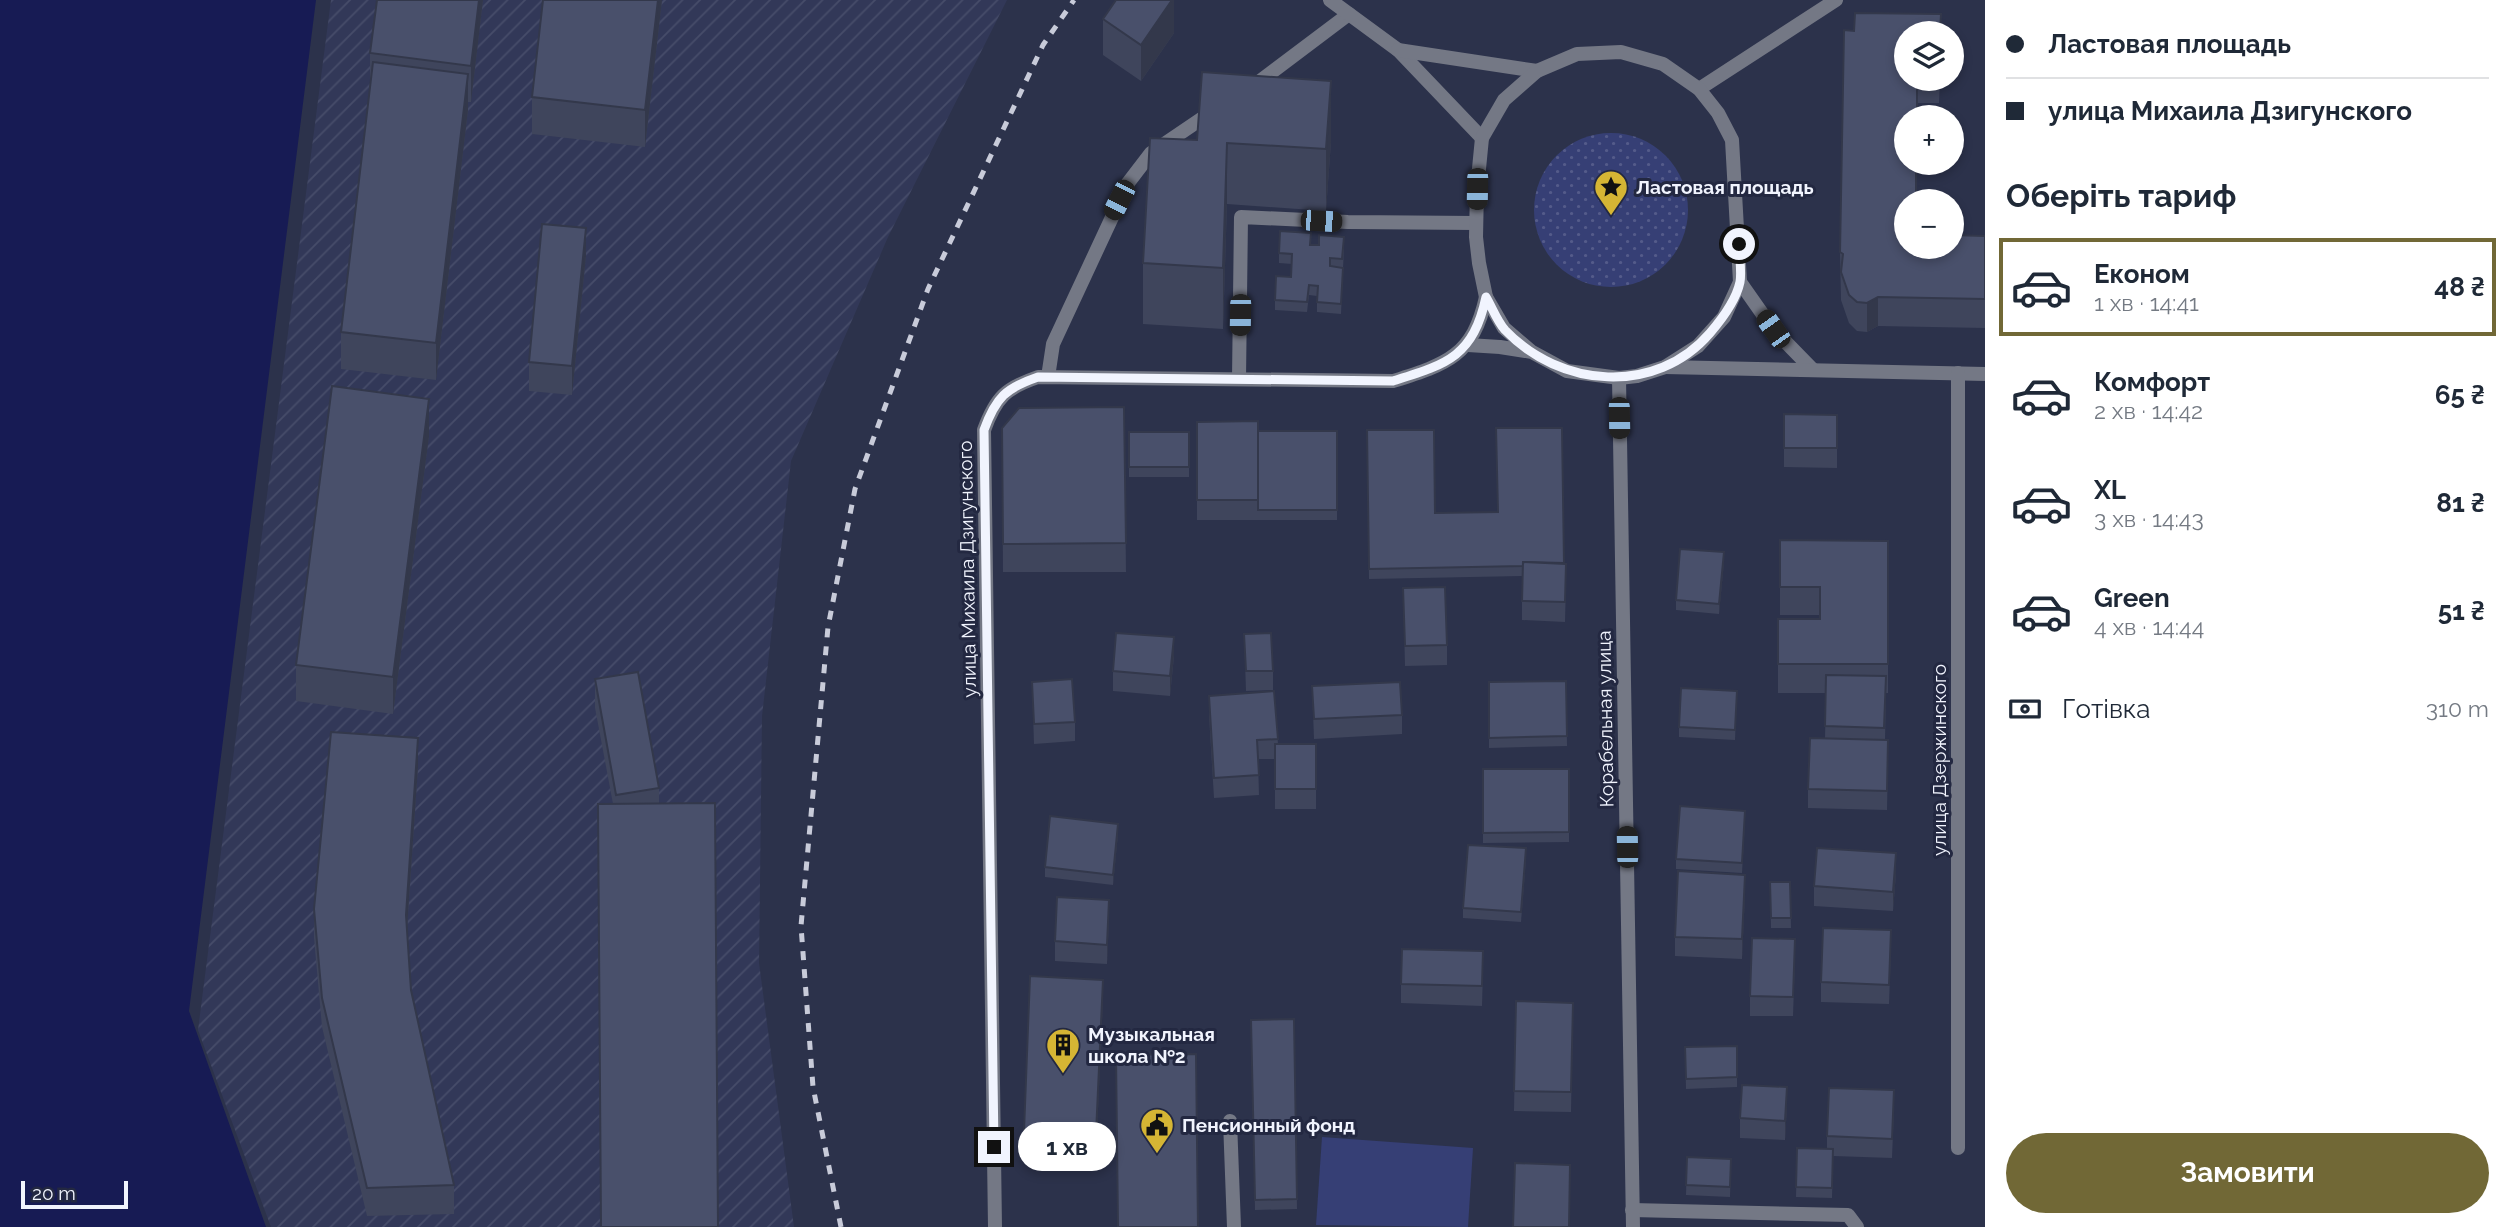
<!DOCTYPE html>
<html lang="uk">
<meta charset="utf-8">
<style>
:root{--surface:#fff;--page:#f2f2f3;--text:#1f2937;--muted:#747a83;--line:#e0e1e3;--accent:#716836}
body{margin:0;font-family:Raleway,sans-serif;background:var(--page);color:var(--text);height:100vh;display:flex;flex-direction:column;font-size:26px;white-space:nowrap}
*{box-sizing:border-box;margin:0}
p{font-size:23px;color:var(--muted)}
.icon{flex:none;width:38px;height:38px;fill:none;stroke:currentColor;stroke-width:2;stroke-linecap:round;stroke-linejoin:round}
.map{position:relative;flex:1;overflow:hidden}
.sheet{display:flex;flex-direction:column;background:var(--surface);width:525px}
.sheet>*{flex:none}
.top-card{display:grid;align-content:center;height:154px;padding:0 21px;background:var(--surface)}
.buttons{position:absolute;left:1894px;top:21px;display:grid;gap:14px}
.buttons a{display:grid;place-items:center;width:70px;height:70px;border-radius:50%;background:var(--surface);box-shadow:0 4px 10px #0003;font-size:35px}
.scale{position:absolute;left:21px;bottom:18px;width:107px;box-sizing:border-box;padding-left:7px;border:4px solid #f1f4fe;border-top:0;font-size:19px;line-height:24px;white-space:nowrap;color:#f1f4fe;-webkit-text-stroke:5px #232841;paint-order:stroke}
.end{position:absolute;width:32px;height:32px;margin:-16px;border:9px solid #f1f4fe;background:#111;box-shadow:0 0 0 4px #111}
.from{border-radius:50%}
.bubble{position:absolute;height:49px;border-radius:24px;background:var(--surface);box-shadow:0 4px 10px #0003;font-size:23px;font-weight:700;line-height:49px;text-align:center}
.car{position:absolute;width:21px;height:42px;margin:-21px -10px;border-radius:9px;box-shadow:0 0 5px 2px #0007;background:linear-gradient(#222 24%,#8ab4d8 0 40%,#222 0 76%,#8ab4d8 0 86%,#222 0)}
.top-card b{display:flex;align-items:center;gap:24px;height:66px;font-size:26px}
.top-card b+b{border-top:2px solid var(--line)}
.top-card i{width:18px;height:18px;background:var(--text)}
ul{padding:0;list-style:none}
li{display:flex;align-items:center;gap:21px;height:98px;margin:0 14px 10px;padding:0 7px;border:4px solid transparent;border-radius:0px}
li div{flex:1}
li b{display:block;font-size:26px}
li em{font-style:normal;font-weight:700}
li.on{border-color:var(--accent)}
li>.icon{width:63px;height:63px;stroke-width:1.5}
h2{padding:0 21px;font-size:32px;line-height:84px}
.pay{display:flex;align-items:center;gap:18px;height:77px;padding:0 21px;font-size:26px}
.pay p{margin-inline-start:auto}
.primary-button{display:flex;gap:14px;margin-top:auto;padding:14px 21px}
.primary-button a{flex:1;height:80px;border-radius:42px;background:var(--accent);color:#fff;font-size:28px;font-weight:700;line-height:80px;text-align:center}
main{display:flex;flex:1;min-height:0}
.map>svg:first-child{display:block}
.industrial{fill:url(#industrial-furrows)}
.grass{fill:url(#grass-dots)}
.garden{fill:#363f75}
.water{fill:#171b54}
.lines{fill:none;stroke-linecap:round;stroke-linejoin:round}
.service{stroke:#747885;stroke-width:14}
.minor{stroke:#747885;stroke-width:14}
.rail{stroke:#c8cbd9;stroke-width:5;stroke-dasharray:9 9;stroke-linecap:butt}
.wall{fill:#3f455c}
.shaded-wall{fill:#33384b}
.building{fill:#49506b;stroke:#33384b;stroke-width:2}
.route{stroke:#f1f4fe;stroke-width:9}
.labels{text-anchor:middle;stroke-width:6;stroke-linejoin:round;paint-order:stroke}
.poi-label{font-size:19px;font-weight:bold;fill:#f1f4fe;stroke:#232841;text-anchor:start}
.street-label{font-size:19px;fill:#f1f4fe;stroke:#232841}
</style>
<main>
<div class="map">
<svg width="1985" height="1227" viewBox="0 0 1985 1227">
<defs>
<pattern id="industrial-furrows" width="10" height="10" patternUnits="userSpaceOnUse" patternTransform="scale(1.75)"><rect width="10" height="10" fill="#323858"/><path d="M-1 1l2-2M0 10L10 0M9 11l2-2" fill="none" stroke="#464c69"/></pattern>
<pattern id="grass-dots" width="8" height="8" patternUnits="userSpaceOnUse" patternTransform="scale(1.75)"><rect width="8" height="8" fill="#363f75"/><path d="M2 2h.1M6 6h.1" fill="none" stroke="#545b8a" stroke-width="1.8" stroke-linecap="round"/></pattern>
</defs>
<rect width="100%" height="100%" fill="#2c324b"/>
<polygon class="industrial" points="331,0 1007,0 888,237 791,461 762,716 759,963 794,1227 271,1227 198,1030"/>
<circle class="grass" cx="1611" cy="210" r="77"/>
<polygon class="garden" points="1322,1137 1473,1148 1468,1227 1316,1225"/>
<polygon class="water" points="0,0 316,0 189,1011 266,1227 0,1227"/>
<g class="lines">
<g class="service">
<polyline points="1252,87 1349,14"/>
<polyline points="1048,377 1053,344 1128,183 1151,153 1213,111"/>
<polyline points="1239,379 1241,217 1348,222 1476,223"/>
<polyline points="1230,1121 1234,1227"/>
<polyline points="1632,1210 1848,1215 1857,1227"/>
</g>
<g class="minor">
<polyline points="1330,0 1398,50 1482,138"/>
<polyline points="1398,50 1537,71"/>
<polyline points="1699,89 1836,0"/>
<polyline points="1740,282 1773,329 1812,369"/>
<polyline points="1468,345 1500,347 1532,352 1567,371 1619,378 1637,376 1665,367 1698,346 1724,317 1740,282 1732,140 1718,113 1699,89 1663,64 1621,52 1577,54 1537,71 1504,100 1482,138 1477,189 1476,237 1479,263 1486,297 1504,328 1532,352"/>
<polyline points="1665,367 1985,374"/>
<polyline points="1619,378 1633,1227"/>
<polyline points="1958,1148 1958,373"/>
<path d="M995,1227L984,430C996,397 1006,388 1038,377L1393,381C1447,364 1473,356 1486,297"/>
</g>
<polyline class="rail" points="841,1227 813,1087 801,926 828,627 855,489 928,289 1043,45 1074,0"/>
</g>
<g class="wall">
<polygon points="483,0 471,102 468,102 468,110 436,380 341,369 341,332 370,83 370,53"/>
<polygon points="662,0 645,147 532,134 532,97"/>
<polygon points="1174,0 1174,33 1141,81 1103,55 1103,19"/>
<polygon points="1906,79 1940,79 1939,103 1918,103 1906,247 1985,236 1985,328 1878,326 1867,332 1857,331 1849,323 1841,300 1840,252"/>
<polygon points="1197,140 1331,142 1326,211 1227,204 1223,329 1143,324 1143,263"/>
<polygon points="1311,245 1344,247 1341,314 1317,312 1317,296 1309,295 1307,312 1275,310 1275,300 1291,277 1292,264 1279,263 1279,253"/>
<polygon points="586,256 572,395 529,391 529,362"/>
<polygon points="1124,407 1126,572 1003,572 1002,428"/>
<polygon points="1784,414 1837,415 1837,468 1784,467"/>
<polygon points="1197,422 1258,441 1337,431 1337,520 1197,520"/>
<polygon points="1367,430 1435,513 1564,563 1566,583 1565,622 1522,620 1522,576 1369,579"/>
<rect x="1129" y="432" width="60" height="45"/>
<polygon points="429,436 393,714 296,701 296,665"/>
<polygon points="1780,540 1888,541 1888,693 1886,693 1885,740 1888,760 1887,810 1808,808 1808,789 1825,738 1826,693 1778,693 1778,619 1820,619 1820,615 1780,615"/>
<polygon points="1724,562 1719,614 1676,610 1676,600"/>
<polygon points="1403,588 1447,645 1447,665 1405,666"/>
<polygon points="1244,634 1273,671 1273,690 1246,691"/>
<polygon points="1174,656 1170,696 1113,691 1113,671"/>
<polygon points="595,679 659,788 659,804 613,804 595,708"/>
<polygon points="1566,681 1567,746 1489,748 1489,682"/>
<polygon points="1032,682 1075,722 1075,741 1034,744"/>
<polygon points="1312,686 1402,715 1402,734 1314,739"/>
<polygon points="1274,691 1278,744 1316,744 1316,809 1275,809 1275,759 1258,759 1259,795 1214,798 1209,715 1209,696"/>
<polygon points="1737,691 1735,740 1679,737 1679,727"/>
<polygon points="418,767 407,930 411,990 454,1185 454,1214 367,1216 322,1027 314,938 314,909"/>
<polygon points="1483,769 1569,769 1569,842 1483,843"/>
<polygon points="1745,821 1742,873 1676,869 1676,859"/>
<polygon points="1118,834 1113,885 1045,877 1045,867"/>
<polygon points="1526,858 1521,922 1463,918 1463,908"/>
<polygon points="1896,873 1893,911 1814,906 1814,886"/>
<polygon points="1770,882 1790,882 1791,928 1771,928"/>
<polygon points="1745,894 1742,959 1675,956 1675,937"/>
<polygon points="1109,919 1107,964 1055,961 1055,941"/>
<polygon points="1891,950 1889,1004 1821,1002 1821,982"/>
<polygon points="1795,958 1793,1016 1750,1016 1750,996"/>
<polygon points="1483,971 1482,1006 1401,1003 1401,984"/>
<polygon points="1103,999 1096,1154 1024,1151 1024,1131"/>
<polygon points="1516,1001 1573,1003 1571,1112 1514,1111"/>
<polygon points="1294,1019 1297,1209 1255,1210 1251,1020"/>
<polygon points="1737,1046 1737,1087 1686,1089 1685,1047"/>
<polygon points="1787,1106 1785,1140 1740,1138 1740,1118"/>
<polygon points="1894,1109 1892,1158 1833,1156 1832,1198 1796,1197 1797,1148 1827,1149 1827,1136"/>
<polygon points="1687,1157 1731,1159 1730,1197 1686,1195"/>
</g>
<g class="shaded-wall">
<polygon points="479,0 483,0 471,102 471,66"/>
<polygon points="658,0 662,0 645,147 645,110"/>
<polygon points="1172,0 1174,0 1174,33 1141,81 1141,45"/>
<polygon points="468,74 468,110 436,380 436,343"/>
<polygon points="1331,81 1331,142 1326,211 1326,149"/>
<polygon points="1227,143 1227,204 1223,329 1223,268"/>
<polygon points="586,228 586,256 572,395 572,366"/>
<polygon points="1878,297 1878,326 1867,332 1867,303"/>
<polygon points="429,399 429,436 393,714 393,677"/>
<polygon points="1724,552 1724,562 1719,614 1719,604"/>
<polygon points="1174,637 1174,656 1170,696 1170,676"/>
<polygon points="418,738 418,767 406,943 406,915"/>
<polygon points="1118,824 1118,834 1113,885 1113,875"/>
<polygon points="1896,853 1896,873 1893,911 1893,892"/>
<polygon points="1745,875 1745,894 1742,959 1742,939"/>
<polygon points="1109,900 1109,919 1107,964 1107,945"/>
<polygon points="1103,980 1103,999 1096,1154 1096,1134"/>
<polygon points="1787,1087 1787,1106 1785,1140 1785,1121"/>
</g>
<g class="building">
<polygon points="377,0 479,0 471,66 370,53"/>
<polygon points="543,0 658,0 645,110 532,97"/>
<polygon points="1116,0 1172,0 1141,45 1103,19"/>
<polygon points="1855,13 1941,14 1940,33 1906,33 1906,79 1917,79 1917,117 1906,117 1906,163 1916,163 1916,201 1906,201 1906,247 1951,247 1951,235 1985,236 1985,299 1878,297 1867,303 1857,302 1849,295 1841,272 1843,254 1840,252 1844,30 1854,31"/>
<polygon points="373,62 468,74 436,343 341,332"/>
<polygon points="1202,72 1331,81 1326,149 1227,143 1223,268 1143,263 1150,138 1197,140"/>
<polygon points="542,224 586,228 572,366 529,362"/>
<polygon points="1280,231 1311,233 1310,245 1319,245 1319,235 1344,237 1342,259 1330,258 1330,266 1343,268 1341,304 1317,302 1318,286 1309,285 1307,302 1275,300 1276,276 1291,277 1292,254 1279,253"/>
<polygon points="332,386 429,399 393,677 296,665"/>
<polygon points="1124,407 1126,543 1003,544 1002,428 1019,408"/>
<polygon points="1784,414 1837,415 1837,448 1784,448"/>
<polygon points="1258,421 1258,500 1197,500 1197,422"/>
<polygon points="1496,428 1562,428 1564,563 1523,562 1523,566 1369,569 1367,430 1434,430 1435,513 1498,512"/>
<rect x="1258" y="431" width="79" height="79"/>
<rect x="1129" y="432" width="60" height="35"/>
<polygon points="1780,540 1888,541 1888,664 1778,664 1778,619 1820,619 1820,587 1780,587"/>
<polygon points="1680,549 1724,552 1719,604 1676,600"/>
<polygon points="1523,562 1566,564 1565,602 1522,601"/>
<polygon points="1445,587 1447,645 1405,646 1403,588"/>
<polygon points="1116,633 1174,637 1170,676 1113,671"/>
<polygon points="1271,633 1273,671 1246,671 1244,634"/>
<polygon points="638,672 659,788 616,795 595,679"/>
<polygon points="1826,675 1886,676 1884,728 1825,726"/>
<polygon points="1072,679 1075,722 1034,724 1032,682"/>
<polygon points="1566,681 1567,736 1489,738 1489,682"/>
<polygon points="1400,682 1402,715 1314,719 1312,686"/>
<polygon points="1681,688 1737,691 1735,730 1679,727"/>
<polygon points="1274,691 1278,739 1257,740 1259,775 1214,778 1209,696"/>
<polygon points="331,732 418,738 406,915 411,990 454,1185 367,1188 322,998 314,909"/>
<polygon points="1810,738 1888,740 1887,791 1808,789"/>
<rect x="1275" y="744" width="41" height="45"/>
<polygon points="1483,769 1569,769 1569,832 1483,833"/>
<polygon points="715,803 718,1227 601,1227 598,804"/>
<polygon points="1680,806 1745,811 1742,863 1676,859"/>
<polygon points="1050,816 1118,824 1113,875 1045,867"/>
<polygon points="1468,845 1526,848 1521,912 1463,908"/>
<polygon points="1817,848 1896,853 1893,892 1814,886"/>
<polygon points="1678,871 1745,875 1742,939 1675,937"/>
<polygon points="1770,882 1790,882 1791,918 1771,918"/>
<polygon points="1057,897 1109,900 1107,945 1055,941"/>
<polygon points="1823,928 1891,930 1889,985 1821,982"/>
<polygon points="1752,938 1795,939 1793,997 1750,996"/>
<polygon points="1402,949 1483,951 1482,986 1401,984"/>
<polygon points="1030,976 1103,980 1096,1134 1024,1131"/>
<polygon points="1516,1001 1573,1003 1571,1092 1514,1091"/>
<polygon points="1294,1019 1297,1199 1255,1200 1251,1020"/>
<polygon points="1737,1046 1737,1077 1686,1079 1685,1047"/>
<polygon points="1196,1054 1198,1227 1118,1227 1116,1055"/>
<polygon points="1742,1085 1787,1087 1785,1121 1740,1118"/>
<polygon points="1829,1088 1894,1090 1892,1139 1827,1136"/>
<polygon points="1797,1148 1833,1149 1832,1188 1796,1187"/>
<polygon points="1687,1157 1731,1159 1730,1187 1686,1185"/>
<polygon points="1515,1163 1570,1165 1569,1227 1513,1227"/>
</g>
<g class="lines">
<path class="route" d="M994,1147L984,430C996,397 1006,388 1038,377L1393,381C1447,364 1473,357 1486,297C1492,307 1497,321 1505,330C1560,388 1656,396 1710,333C1722,319 1736,301 1740,282C1742,271 1739,256 1739,244"/>
</g>
<defs>
<g id="sight-pin" transform="scale(1.75)"><path d="M0 17L-7.5 6A9.5 9.5 0 1 1 7.5 6Z" fill="#d5b534" stroke="#232841"/><path d="M0-6L1.8-2.2L6-1.7L2.9 1.2L3.7 5.4L0 3.3L-3.7 5.4L-2.9 1.2L-6-1.7L-1.8-2.2Z" fill="#111"/></g>
<g id="building-pin" transform="scale(1.75)"><path d="M0 17L-7.5 6A9.5 9.5 0 1 1 7.5 6Z" fill="#d5b534" stroke="#232841"/><path d="M-4-6H4V6H1V3H-1V6H-4ZM-2.5-4.3h1.7v1.8h-1.7ZM.8-4.3h1.7v1.8H.8ZM-2.5-1h1.7V.8h-1.7ZM.8-1h1.7V.8H.8Z" fill="#111"/></g>
<g id="civic-pin" transform="scale(1.75)"><path d="M0 17L-7.5 6A9.5 9.5 0 1 1 7.5 6Z" fill="#d5b534" stroke="#232841"/><path d="M-.6-6.5H3V-4.5H.6V-3L4-1V1h2V6H-6V1h2V-1L-.6-3ZM-1.2 2.5V6h2.4V2.5Z" fill="#111"/></g>
</defs>
<g fill-rule="evenodd">
<use href="#sight-pin" x="1611" y="187"/>
<use href="#building-pin" x="1063" y="1045"/>
<use href="#civic-pin" x="1157" y="1125"/>
</g>
<g class="labels">
<g class="poi-label">
<text x="1636" y="194">Ластовая площадь</text>
<text x="1088" y="1041">Музыкальная<tspan x="1088" dy="22">школа №2</tspan></text>
<text x="1182" y="1132">Пенсионный фонд</text>
</g>
<g class="street-label">
<text transform="translate(967 569) rotate(-91)" y="7">улица Михаила Дзигунского</text>
<text transform="translate(1605 719) rotate(-91)" y="7">Корабельная улица</text>
<text transform="translate(1939 760) rotate(-90)" y="7">улица Дзержинского</text>
</g>
</g>
</svg>
<div class="buttons">
<a><svg class="icon" aria-label="layers" viewBox="0 0 24 24"><path d="M12 4l9 5-9 5-9-5zM3 14l9 5 9-5"/></svg></a>
<a>+</a>
<a>−</a>
</div>
<div class="scale">20 m</div>
<i class="end from" style="left:1739px;top:244px"></i>
<i class="end" style="left:994px;top:1147px"></i>
<div class="bubble" style="left:1018px;top:1122px;width:98px">1 хв</div>
<i class="car" style="left:1477px;top:189px;rotate:181deg"></i>
<i class="car" style="left:1119px;top:200px;rotate:207deg"></i>
<i class="car" style="left:1321px;top:221px;rotate:93deg"></i>
<i class="car" style="left:1240px;top:315px;rotate:181deg"></i>
<i class="car" style="left:1773px;top:329px;rotate:325deg"></i>
<i class="car" style="left:1619px;top:418px;rotate:179deg"></i>
<i class="car" style="left:1627px;top:847px;rotate:359deg"></i>
</div>
<section class="sheet">
<div class="top-card">
<b><i class="from"></i>Ластовая площадь</b>
<b><i></i>улица Михаила Дзигунского</b>
</div>
<h2>Оберіть тариф</h2>
<ul>
<li class="on"><svg class="icon" aria-label="car" viewBox="0 0 24 24"><path d="M5 17H2v-5l4-1 3-4h7l3 4 3 1v5h-3M9 17h6M6 11h13"/><circle cx="7" cy="17" r="2"/><circle cx="17" cy="17" r="2"/></svg><div><b>Економ</b><p>1 хв · 14:41</p></div><em>48 ₴</em></li>
<li><svg class="icon" aria-label="car" viewBox="0 0 24 24"><path d="M5 17H2v-5l4-1 3-4h7l3 4 3 1v5h-3M9 17h6M6 11h13"/><circle cx="7" cy="17" r="2"/><circle cx="17" cy="17" r="2"/></svg><div><b>Комфорт</b><p>2 хв · 14:42</p></div><em>65 ₴</em></li>
<li><svg class="icon" aria-label="car" viewBox="0 0 24 24"><path d="M5 17H2v-5l4-1 3-4h7l3 4 3 1v5h-3M9 17h6M6 11h13"/><circle cx="7" cy="17" r="2"/><circle cx="17" cy="17" r="2"/></svg><div><b>XL</b><p>3 хв · 14:43</p></div><em>81 ₴</em></li>
<li><svg class="icon" aria-label="car" viewBox="0 0 24 24"><path d="M5 17H2v-5l4-1 3-4h7l3 4 3 1v5h-3M9 17h6M6 11h13"/><circle cx="7" cy="17" r="2"/><circle cx="17" cy="17" r="2"/></svg><div><b>Green</b><p>4 хв · 14:44</p></div><em>51 ₴</em></li>
</ul>
<div class="pay"><svg class="icon" aria-label="cash" viewBox="0 0 24 24"><path d="M3 7h18v10H3z"/><circle cx="12" cy="12" r="2"/></svg>Готівка<p>310 m</p></div>
<div class="primary-button"><a>Замовити</a></div>
</section>
</main>
